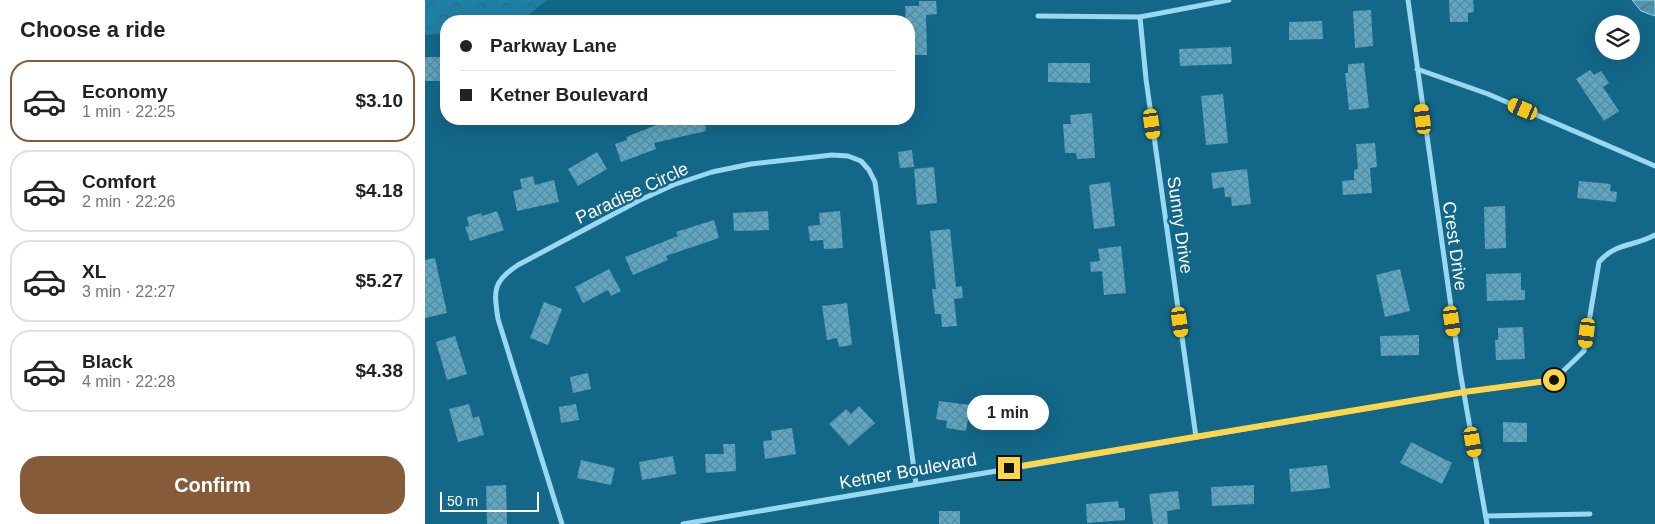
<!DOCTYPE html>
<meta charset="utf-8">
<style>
:root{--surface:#fff;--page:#f2f2f2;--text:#222;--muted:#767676;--line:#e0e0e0;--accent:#855b3a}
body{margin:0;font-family:Helvetica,sans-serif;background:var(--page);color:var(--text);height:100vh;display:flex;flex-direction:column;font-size:19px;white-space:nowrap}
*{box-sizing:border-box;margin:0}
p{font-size:16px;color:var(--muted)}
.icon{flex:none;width:28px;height:28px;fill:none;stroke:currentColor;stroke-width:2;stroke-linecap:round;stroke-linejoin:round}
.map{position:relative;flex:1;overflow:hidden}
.side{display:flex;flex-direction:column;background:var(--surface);width:425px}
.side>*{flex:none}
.top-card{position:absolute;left:15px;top:15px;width:475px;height:110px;border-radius:20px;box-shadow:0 5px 20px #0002;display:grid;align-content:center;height:110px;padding:0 20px;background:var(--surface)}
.controls{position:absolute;left:1170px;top:15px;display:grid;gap:10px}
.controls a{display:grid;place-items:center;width:45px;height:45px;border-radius:50%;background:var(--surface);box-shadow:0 5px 20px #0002;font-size:25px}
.scale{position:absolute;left:15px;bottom:12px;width:99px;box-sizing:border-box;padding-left:5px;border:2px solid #fff;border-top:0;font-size:14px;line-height:18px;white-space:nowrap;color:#fff;-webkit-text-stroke:4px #136789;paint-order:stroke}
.end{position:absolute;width:22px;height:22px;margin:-11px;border:6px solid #ffd54a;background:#111;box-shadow:0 0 0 2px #111}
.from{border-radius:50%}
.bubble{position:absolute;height:35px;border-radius:18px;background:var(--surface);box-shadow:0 5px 20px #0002;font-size:16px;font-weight:800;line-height:35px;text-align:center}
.car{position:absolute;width:15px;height:30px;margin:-15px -8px;border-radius:6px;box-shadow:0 0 4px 1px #0007;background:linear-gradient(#f5c518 24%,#345 0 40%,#f5c518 0 76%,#345 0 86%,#f5c518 0)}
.top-card b{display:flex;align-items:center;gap:18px;height:48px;font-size:19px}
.top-card b+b{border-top:1px solid var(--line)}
.top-card i{width:12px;height:12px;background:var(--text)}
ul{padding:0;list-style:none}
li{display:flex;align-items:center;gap:15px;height:82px;margin:0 10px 8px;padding:0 10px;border:2px solid var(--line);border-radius:20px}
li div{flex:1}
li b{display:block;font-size:19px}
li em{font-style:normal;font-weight:800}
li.on{border-color:var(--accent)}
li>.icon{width:45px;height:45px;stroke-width:1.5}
h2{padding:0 20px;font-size:22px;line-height:60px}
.cta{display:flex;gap:10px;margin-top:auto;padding:10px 20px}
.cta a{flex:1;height:58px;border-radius:20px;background:var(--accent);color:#fff;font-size:20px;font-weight:800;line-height:58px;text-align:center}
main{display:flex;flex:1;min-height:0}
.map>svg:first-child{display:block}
.forest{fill:url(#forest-crowns)}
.water{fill:url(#water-waves);stroke:#8bd8f3}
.building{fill:url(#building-cross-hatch)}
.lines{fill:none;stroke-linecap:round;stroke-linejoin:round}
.street{stroke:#99d8f0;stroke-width:5}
.route{stroke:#ffd54a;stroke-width:6}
.labels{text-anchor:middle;stroke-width:5;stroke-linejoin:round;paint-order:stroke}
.street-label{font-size:18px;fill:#fff;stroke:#136789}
</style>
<main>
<section class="side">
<h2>Choose a ride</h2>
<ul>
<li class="on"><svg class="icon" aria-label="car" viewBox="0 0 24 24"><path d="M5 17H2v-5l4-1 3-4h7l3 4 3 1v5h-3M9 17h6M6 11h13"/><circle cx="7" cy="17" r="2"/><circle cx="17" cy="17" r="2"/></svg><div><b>Economy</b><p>1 min · 22:25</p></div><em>$3.10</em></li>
<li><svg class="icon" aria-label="car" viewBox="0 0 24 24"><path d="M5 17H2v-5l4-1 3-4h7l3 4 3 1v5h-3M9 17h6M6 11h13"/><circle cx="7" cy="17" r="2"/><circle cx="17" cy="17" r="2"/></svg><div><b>Comfort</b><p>2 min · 22:26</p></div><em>$4.18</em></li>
<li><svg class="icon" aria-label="car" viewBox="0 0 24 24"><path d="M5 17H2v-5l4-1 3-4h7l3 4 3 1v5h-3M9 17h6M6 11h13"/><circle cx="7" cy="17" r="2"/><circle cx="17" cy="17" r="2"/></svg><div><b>XL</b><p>3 min · 22:27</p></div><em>$5.27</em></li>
<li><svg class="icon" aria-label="car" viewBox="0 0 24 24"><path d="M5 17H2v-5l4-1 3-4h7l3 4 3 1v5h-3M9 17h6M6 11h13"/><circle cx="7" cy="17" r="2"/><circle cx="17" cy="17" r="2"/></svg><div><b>Black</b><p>4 min · 22:28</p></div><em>$4.38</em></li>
</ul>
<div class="cta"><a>Confirm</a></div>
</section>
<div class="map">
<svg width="1230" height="524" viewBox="0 0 1230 524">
<defs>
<pattern id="forest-crowns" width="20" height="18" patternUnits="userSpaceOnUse" patternTransform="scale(1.25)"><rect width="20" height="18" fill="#1e80a5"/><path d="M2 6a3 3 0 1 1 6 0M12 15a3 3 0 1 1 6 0" fill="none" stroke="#33697d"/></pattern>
<pattern id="water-waves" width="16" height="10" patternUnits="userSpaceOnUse" patternTransform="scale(1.25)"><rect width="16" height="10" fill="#5492aa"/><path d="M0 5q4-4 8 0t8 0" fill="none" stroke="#517a89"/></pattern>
<pattern id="building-cross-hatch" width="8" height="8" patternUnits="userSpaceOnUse" patternTransform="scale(1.25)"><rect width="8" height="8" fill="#5ea6c1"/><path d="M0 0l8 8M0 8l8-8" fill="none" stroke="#598b9e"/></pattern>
</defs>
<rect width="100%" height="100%" fill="#136789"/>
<polygon class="forest" points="0,0 122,0 96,21 21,21 21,33 0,35"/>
<polygon class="water" points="1207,0 1230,0 1230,16 1216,11"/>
<g class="building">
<polygon points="1024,0 1048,0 1049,12 1043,13 1043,22 1025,22"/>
<polygon points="494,1 511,1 512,14 501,15 502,55 484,55 484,21 481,21 480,6 494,6"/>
<polygon points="946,10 948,46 930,48 928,11"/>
<polygon points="897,21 898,39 864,40 864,22"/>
<polygon points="806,47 807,64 755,66 754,49"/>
<polygon points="0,57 19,57 21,81 0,81"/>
<polygon points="623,63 665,63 665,83 623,82"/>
<polygon points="939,63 944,108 924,110 920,73 923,73 923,64"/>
<polygon points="1165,70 1169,75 1176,71 1184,83 1178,87 1194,111 1179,121 1151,79"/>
<polygon points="798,94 803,143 781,145 776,96"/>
<polygon points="667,113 670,158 652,159 651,153 640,153 638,124 646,124 645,115"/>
<polygon points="247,119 279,119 281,131 229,143 231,149 196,162 190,144 202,140 201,137"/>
<polygon points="950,143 952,167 945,168 947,193 918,195 917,181 929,180 929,170 933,169 931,144"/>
<polygon points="487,150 489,167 475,168 473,152"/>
<polygon points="172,152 182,169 153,186 143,169"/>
<polygon points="509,167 512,203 492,205 489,169"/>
<polygon points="822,169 826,204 807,206 806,197 800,197 799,187 788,189 786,173"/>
<polygon points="108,176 110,185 129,180 134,202 92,211 88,191 97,189 95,179"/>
<polygon points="1154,181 1186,184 1185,191 1192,192 1191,202 1152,198"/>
<polygon points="685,182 690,226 669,229 664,185"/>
<polygon points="1080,206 1081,248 1060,249 1059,207"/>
<polygon points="72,211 79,230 45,241 40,227 44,226 42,217 56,213 57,216"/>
<polygon points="343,211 344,230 309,231 308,213"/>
<polygon points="415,211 418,248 399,249 398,240 385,241 383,226 395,225 394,213"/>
<polygon points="289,220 294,238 241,256 243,260 208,275 200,257 253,236 251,232"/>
<polygon points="525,229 531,287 537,286 538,298 529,299 532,326 517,327 516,314 510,314 507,289 511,289 505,231"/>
<polygon points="696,246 701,293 679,295 677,271 666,272 665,262 675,261 673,249"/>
<polygon points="10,258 22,313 0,318 0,260"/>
<polygon points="184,269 196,291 186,296 183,290 158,303 150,287"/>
<polygon points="975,269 985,311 960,317 951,275"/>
<polygon points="1096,273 1096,290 1100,290 1100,300 1062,301 1061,274"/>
<polygon points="119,302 137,309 123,345 105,338"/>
<polygon points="422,303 427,345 414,347 412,338 402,340 397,306"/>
<polygon points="1098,327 1100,359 1071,360 1070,340 1073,340 1073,328"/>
<polygon points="994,335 994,355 956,356 955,336"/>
<polygon points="30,336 42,374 22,380 11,342"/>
<polygon points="163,373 166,389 148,393 145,377"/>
<polygon points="514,401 545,405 541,431 521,428 522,421 511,419"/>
<polygon points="44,404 48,418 54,416 59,435 33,442 24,409"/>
<polygon points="151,404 154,420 136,423 134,407"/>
<polygon points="605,405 607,423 574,427 571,409"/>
<polygon points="434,406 450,423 424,446 404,424 421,409 426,414"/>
<polygon points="1078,422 1102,423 1102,442 1078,442"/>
<polygon points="367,428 371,454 340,459 338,441 347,440 346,431"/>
<polygon points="986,442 1027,463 1017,484 975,463"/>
<polygon points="298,444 310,444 311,471 281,473 280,454 299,454"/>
<polygon points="248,456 251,474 217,480 214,462"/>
<polygon points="156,460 190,468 186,485 152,478"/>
<polygon points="902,465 905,488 866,492 864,469"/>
<polygon points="81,485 82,524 62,524 61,486"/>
<polygon points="829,485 829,504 787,506 786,487"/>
<polygon points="753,491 755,509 742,511 743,524 728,524 724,494"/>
<polygon points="693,501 694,508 700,508 700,520 662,523 661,504"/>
<rect x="514" y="511" width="21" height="13"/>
</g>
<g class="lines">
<g class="street">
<polyline points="983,0 1035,371 1062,524"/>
<polyline points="613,16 715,17 804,0"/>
<polyline points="715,17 721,79 771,437"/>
<polyline points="992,69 1063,94 1230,166"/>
<polyline points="1061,516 1165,514"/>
<path d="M137,524L73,319C69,291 67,282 93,265L215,200L248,185L287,172L326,164L407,155L423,156L436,161L444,170L450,182L491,484"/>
<path d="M258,524L1039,392L1129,380L1159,351L1174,262C1191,242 1209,247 1230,235"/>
</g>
</g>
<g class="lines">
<polyline class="route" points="584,468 1039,392 1129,380"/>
</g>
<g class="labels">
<g class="street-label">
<text transform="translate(207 193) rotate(-25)" y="6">Paradise Circle</text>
<text transform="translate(755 225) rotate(82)" y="6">Sunny Drive</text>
<text transform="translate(1030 246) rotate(82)" y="6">Crest Drive</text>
<text transform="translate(483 471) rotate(-10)" y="6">Ketner Boulevard</text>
</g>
</g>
</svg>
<div class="controls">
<a><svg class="icon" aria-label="layers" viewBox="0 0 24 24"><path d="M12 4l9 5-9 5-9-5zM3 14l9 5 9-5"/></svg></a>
</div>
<div class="scale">50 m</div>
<i class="end from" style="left:1129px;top:380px"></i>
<i class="end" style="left:584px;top:468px"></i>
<div class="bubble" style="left:542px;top:395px;width:82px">1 min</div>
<i class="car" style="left:1098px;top:109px;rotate:293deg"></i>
<i class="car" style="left:998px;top:119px;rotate:353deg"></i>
<i class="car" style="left:727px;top:124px;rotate:172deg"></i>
<i class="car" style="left:1027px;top:321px;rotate:172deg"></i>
<i class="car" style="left:755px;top:322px;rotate:172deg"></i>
<i class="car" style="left:1162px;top:333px;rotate:187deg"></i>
<i class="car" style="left:1048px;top:442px;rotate:170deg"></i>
<div class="top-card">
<b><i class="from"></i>Parkway Lane</b>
<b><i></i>Ketner Boulevard</b>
</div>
</div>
</main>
